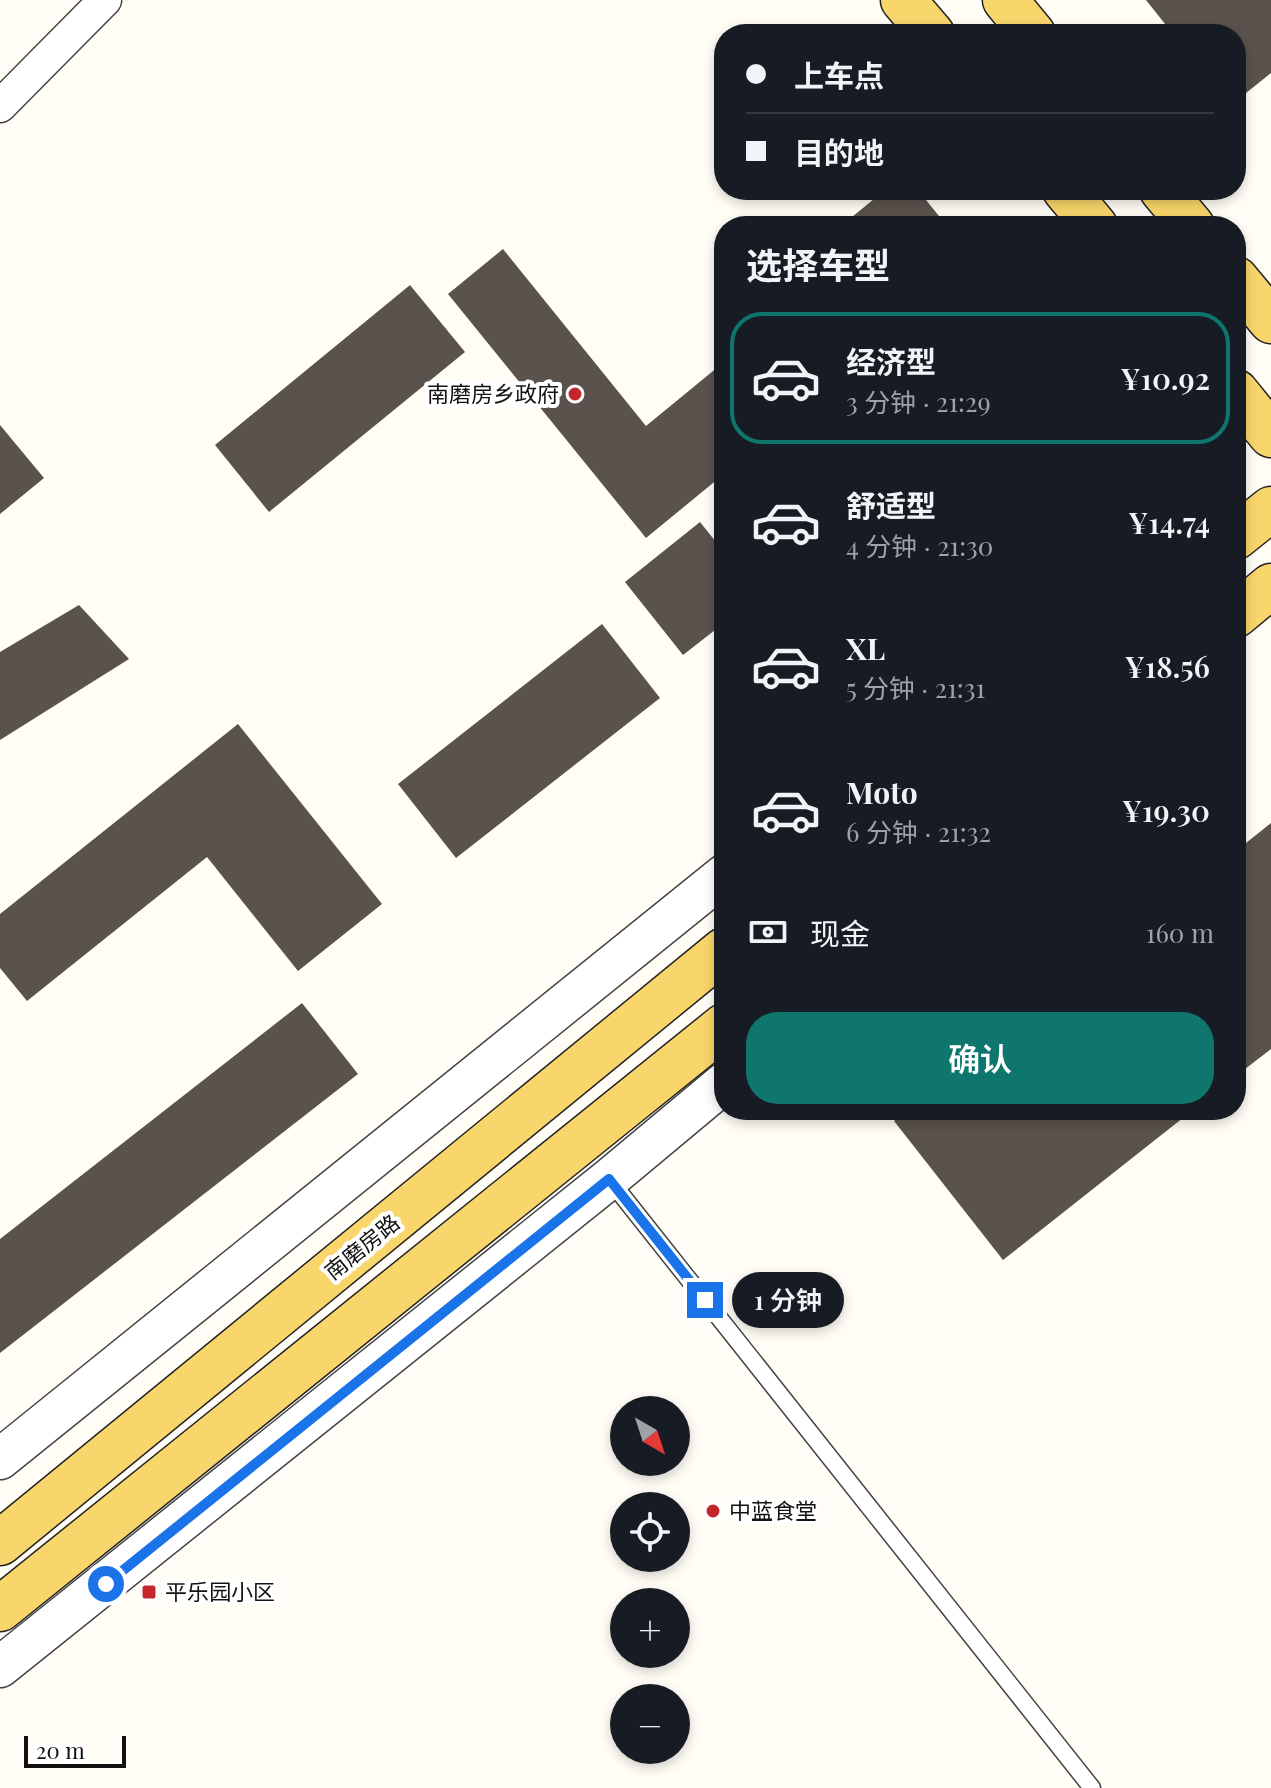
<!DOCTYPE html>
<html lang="zh">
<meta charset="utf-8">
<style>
:root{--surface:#171b24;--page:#20242c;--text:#f1f3f6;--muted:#9ea1a6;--line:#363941;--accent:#0f766e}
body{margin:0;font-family:"Playfair Display","Noto Sans SC",serif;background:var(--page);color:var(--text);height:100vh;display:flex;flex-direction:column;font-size:30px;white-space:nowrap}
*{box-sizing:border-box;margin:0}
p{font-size:26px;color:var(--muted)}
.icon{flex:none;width:44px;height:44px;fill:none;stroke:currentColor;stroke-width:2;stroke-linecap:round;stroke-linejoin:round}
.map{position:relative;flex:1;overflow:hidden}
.panel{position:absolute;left:714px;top:216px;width:532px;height:904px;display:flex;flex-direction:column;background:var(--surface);border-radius:32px;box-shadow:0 4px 12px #0003}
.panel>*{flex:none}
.hud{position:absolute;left:714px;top:24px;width:532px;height:176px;border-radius:32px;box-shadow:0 4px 12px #0003;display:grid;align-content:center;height:176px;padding:0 32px;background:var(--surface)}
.needle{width:52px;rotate:141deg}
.tools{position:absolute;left:610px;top:1396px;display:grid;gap:16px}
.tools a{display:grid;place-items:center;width:80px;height:80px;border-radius:50%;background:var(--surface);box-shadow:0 4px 12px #0003;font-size:40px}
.scale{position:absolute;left:24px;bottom:20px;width:102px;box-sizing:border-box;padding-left:8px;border:4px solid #111;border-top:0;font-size:22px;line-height:28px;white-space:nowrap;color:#111;-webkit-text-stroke:6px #fff;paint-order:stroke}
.end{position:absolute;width:36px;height:36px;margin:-18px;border:10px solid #1a73e8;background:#fff;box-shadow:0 0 0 4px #fff}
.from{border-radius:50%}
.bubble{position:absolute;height:56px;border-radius:28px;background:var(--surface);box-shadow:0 4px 12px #0003;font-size:26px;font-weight:600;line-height:56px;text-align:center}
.hud b{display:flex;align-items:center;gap:28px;height:76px;font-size:30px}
.hud b+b{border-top:2px solid var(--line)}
.hud i{width:20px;height:20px;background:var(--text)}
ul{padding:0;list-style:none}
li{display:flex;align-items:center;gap:24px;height:132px;margin:0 16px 12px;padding:0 16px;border:4px solid transparent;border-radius:32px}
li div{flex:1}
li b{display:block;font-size:30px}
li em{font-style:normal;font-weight:600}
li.active{border-color:var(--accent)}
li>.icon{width:72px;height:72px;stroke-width:1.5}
h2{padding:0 32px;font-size:36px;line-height:96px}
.pay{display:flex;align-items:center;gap:20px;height:88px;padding:0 32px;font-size:30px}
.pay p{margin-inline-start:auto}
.primary-button{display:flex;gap:16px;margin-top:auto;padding:16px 32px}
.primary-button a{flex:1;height:92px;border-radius:32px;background:var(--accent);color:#fff;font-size:32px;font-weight:600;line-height:92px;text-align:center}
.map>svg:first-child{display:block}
.building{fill:#5a524d}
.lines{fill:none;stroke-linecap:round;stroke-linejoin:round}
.service-casing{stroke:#444;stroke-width:19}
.minor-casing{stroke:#444;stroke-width:35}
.tertiary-casing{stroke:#444;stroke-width:43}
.primary-casing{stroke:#222;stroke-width:47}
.service{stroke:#fff;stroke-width:16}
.minor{stroke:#fff;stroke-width:32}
.tertiary{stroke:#fff;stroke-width:40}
.primary{stroke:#f9d66b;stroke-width:44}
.route{stroke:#1a73e8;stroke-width:10}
.poi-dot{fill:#c4262e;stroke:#fff;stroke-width:3}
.labels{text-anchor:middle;stroke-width:8;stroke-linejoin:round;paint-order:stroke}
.poi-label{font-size:22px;fill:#111;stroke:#fff;text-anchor:start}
.street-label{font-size:22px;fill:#111;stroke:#fff}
</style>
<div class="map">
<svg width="1271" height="1788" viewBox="0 0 1271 1788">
<rect width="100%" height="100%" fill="#fffdf5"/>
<g class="building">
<polygon points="1146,0 1271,0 1271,73 1236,101 1236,34 1173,34"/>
<polygon points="885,190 918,190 947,226 859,226 852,217"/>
<polygon points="503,249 646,426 724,362 724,474 646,538 448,294"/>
<polygon points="410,285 465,352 269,512 215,445"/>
<polygon points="0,425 44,478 0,514"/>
<polygon points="700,522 724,552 724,623 683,655 625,582"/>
<polygon points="79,605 129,659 0,740 0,652"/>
<polygon points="602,624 660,698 456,858 398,784"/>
<polygon points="238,724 382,904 298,971 207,857 27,1001 0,968 0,914"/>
<polygon points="1271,823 1271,1049 1236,1076 1236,851"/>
<polygon points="302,1003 358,1074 0,1353 0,1239"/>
<polygon points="908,1110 1193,1110 1003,1260 894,1121"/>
</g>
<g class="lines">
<g class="service-casing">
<polyline id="service" points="609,1179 1092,1788"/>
</g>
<g class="minor-casing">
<polyline id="minor" points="0,106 105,0"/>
</g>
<g class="tertiary-casing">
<g id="tertiary">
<polyline points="0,1459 724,875"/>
<polyline points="0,1667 609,1179 724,1083"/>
</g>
</g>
<g class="primary-casing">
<g id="primary">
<polyline points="903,0 932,34"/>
<polyline points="1005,0 1033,34"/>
<polyline points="1065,190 1095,226"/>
<polyline points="1162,190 1192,226"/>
<polyline points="1236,279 1271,321"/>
<polyline points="1236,392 1271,435"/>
<polyline points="1236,537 1271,509"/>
<polyline points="1236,615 1271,586"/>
<polyline points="0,1543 724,950"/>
<polyline points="0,1609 724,1026"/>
</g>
</g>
<use href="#service" class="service"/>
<use href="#minor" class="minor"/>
<use href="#tertiary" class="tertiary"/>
<use href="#primary" class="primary"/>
</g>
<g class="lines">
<polyline class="route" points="106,1584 609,1179 705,1300"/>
</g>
<g class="poi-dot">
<circle cx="575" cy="394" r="8"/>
<circle cx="713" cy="1511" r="8"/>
<rect x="141" y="1584" width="16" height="16" rx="4"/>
</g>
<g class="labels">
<g class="poi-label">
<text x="559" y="402" text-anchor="end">南磨房乡政府</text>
<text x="729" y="1519">中蓝食堂</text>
<text x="165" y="1600">平乐园小区</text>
</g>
<g class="street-label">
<text transform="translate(362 1247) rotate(-39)" y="8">南磨房路</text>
</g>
</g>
</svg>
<div class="tools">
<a><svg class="needle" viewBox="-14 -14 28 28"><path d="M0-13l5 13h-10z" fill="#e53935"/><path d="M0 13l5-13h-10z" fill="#9ea1a6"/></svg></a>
<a><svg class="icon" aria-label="locate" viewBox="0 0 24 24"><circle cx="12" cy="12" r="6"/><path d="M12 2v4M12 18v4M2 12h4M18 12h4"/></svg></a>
<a>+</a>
<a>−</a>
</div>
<div class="scale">20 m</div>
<i class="end from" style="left:106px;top:1584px"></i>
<i class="end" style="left:705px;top:1300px"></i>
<div class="bubble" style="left:732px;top:1272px;width:112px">1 分钟</div>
<div class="hud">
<b><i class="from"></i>上车点</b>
<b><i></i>目的地</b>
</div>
<section class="panel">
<h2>选择车型</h2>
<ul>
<li class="active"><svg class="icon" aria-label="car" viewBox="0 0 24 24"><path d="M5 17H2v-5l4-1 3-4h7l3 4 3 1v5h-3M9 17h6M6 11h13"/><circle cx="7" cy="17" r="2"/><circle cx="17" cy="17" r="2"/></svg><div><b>经济型</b><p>3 分钟 · 21:29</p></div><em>¥10.92</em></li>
<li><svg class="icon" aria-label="car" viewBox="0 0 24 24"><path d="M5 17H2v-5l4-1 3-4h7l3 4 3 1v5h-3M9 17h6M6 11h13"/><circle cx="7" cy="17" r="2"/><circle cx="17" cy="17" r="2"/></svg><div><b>舒适型</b><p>4 分钟 · 21:30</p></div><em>¥14.74</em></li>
<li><svg class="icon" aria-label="car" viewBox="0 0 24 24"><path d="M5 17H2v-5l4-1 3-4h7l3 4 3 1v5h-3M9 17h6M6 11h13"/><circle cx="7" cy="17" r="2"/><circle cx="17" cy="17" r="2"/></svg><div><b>XL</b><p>5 分钟 · 21:31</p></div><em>¥18.56</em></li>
<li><svg class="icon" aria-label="car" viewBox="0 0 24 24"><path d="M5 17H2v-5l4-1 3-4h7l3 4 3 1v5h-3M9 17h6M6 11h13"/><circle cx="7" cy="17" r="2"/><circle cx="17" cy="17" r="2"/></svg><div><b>Moto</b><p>6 分钟 · 21:32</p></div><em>¥19.30</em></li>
</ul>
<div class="pay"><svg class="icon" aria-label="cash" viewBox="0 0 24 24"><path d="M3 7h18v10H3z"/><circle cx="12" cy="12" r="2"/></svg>现金<p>160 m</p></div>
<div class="primary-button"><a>确认</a></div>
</section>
</div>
